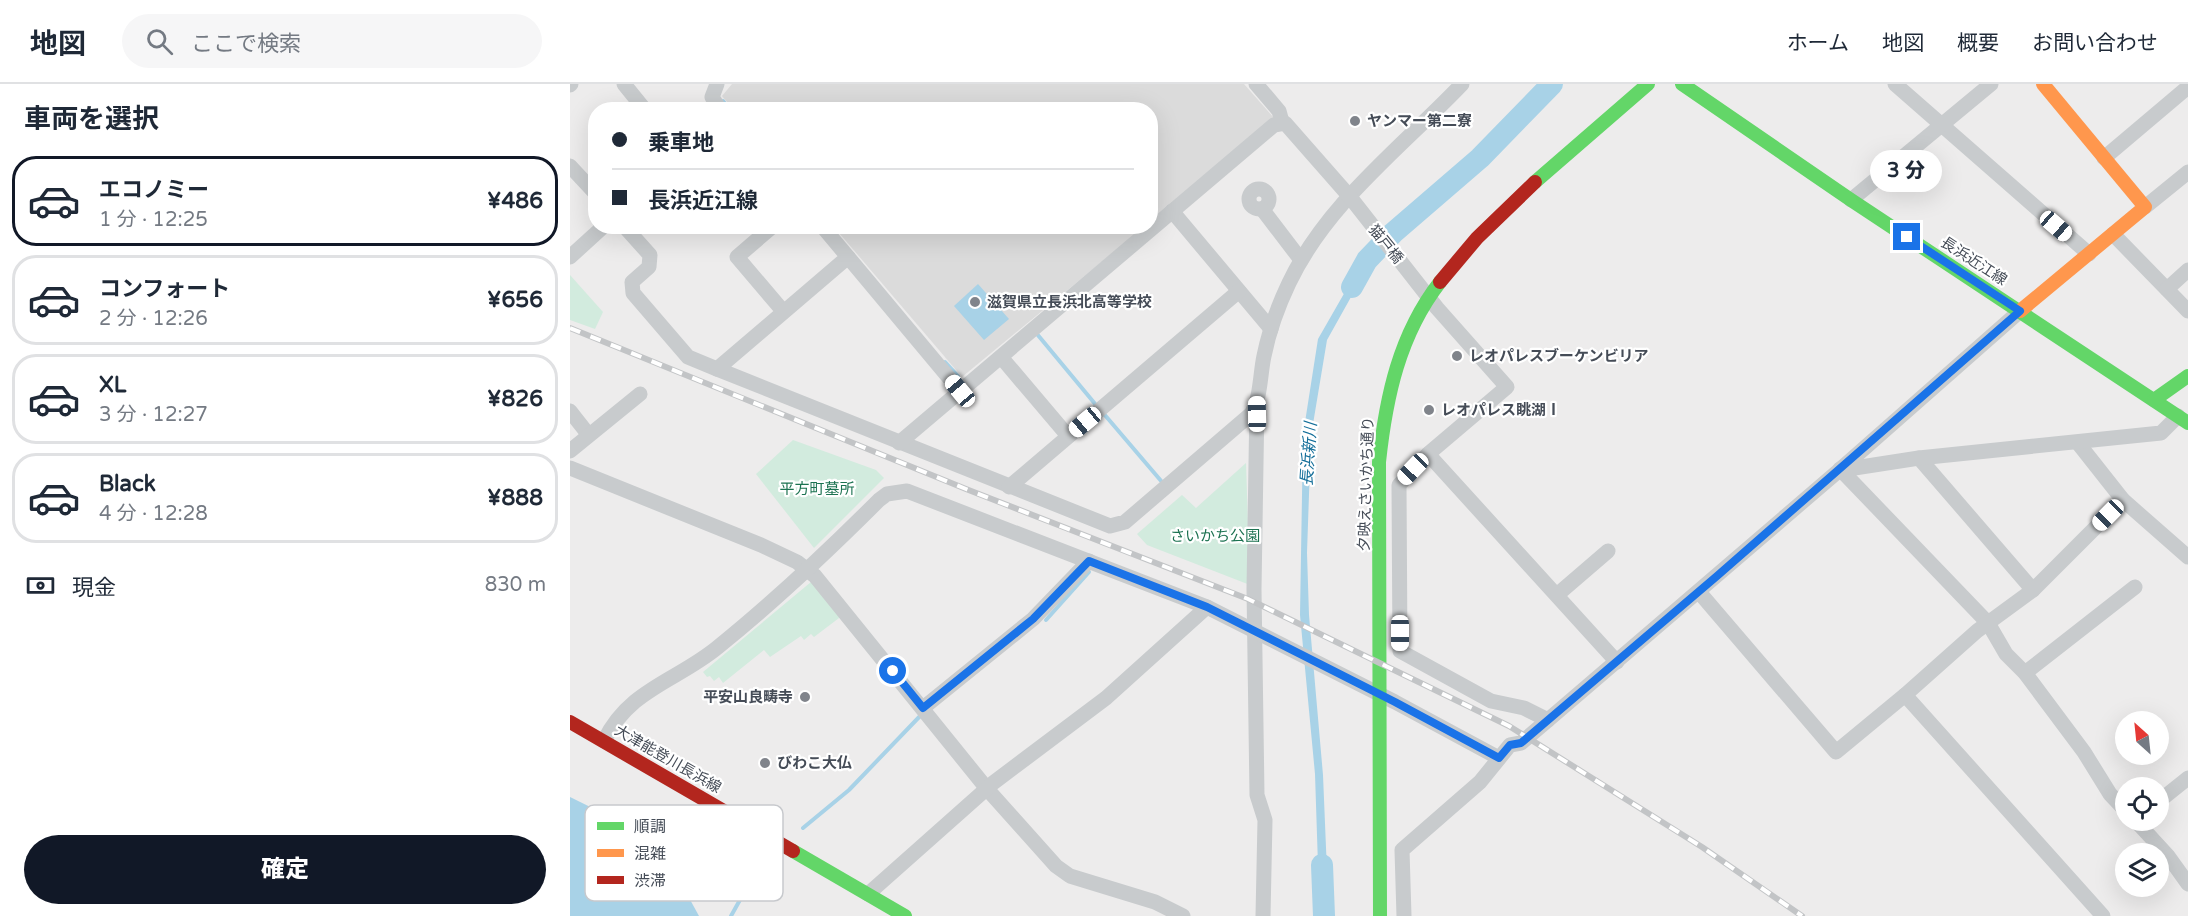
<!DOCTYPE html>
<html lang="ja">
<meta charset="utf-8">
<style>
:root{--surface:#fff;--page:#f6f6f7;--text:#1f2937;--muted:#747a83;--line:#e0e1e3;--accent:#111827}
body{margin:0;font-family:"Varela Round","Noto Sans JP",sans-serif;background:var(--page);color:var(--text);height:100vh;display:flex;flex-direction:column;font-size:22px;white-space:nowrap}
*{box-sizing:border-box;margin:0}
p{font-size:20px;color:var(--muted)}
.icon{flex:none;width:33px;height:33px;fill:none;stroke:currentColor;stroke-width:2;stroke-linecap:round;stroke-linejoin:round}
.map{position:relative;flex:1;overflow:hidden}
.sheet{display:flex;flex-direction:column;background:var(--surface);width:570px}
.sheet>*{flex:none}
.guide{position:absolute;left:18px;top:18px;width:570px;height:132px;border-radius:24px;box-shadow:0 6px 24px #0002;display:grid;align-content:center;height:132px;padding:0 24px;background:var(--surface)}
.needle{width:39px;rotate:333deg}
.fabs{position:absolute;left:1545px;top:627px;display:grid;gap:12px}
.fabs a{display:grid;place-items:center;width:54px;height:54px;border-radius:50%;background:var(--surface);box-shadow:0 6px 24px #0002;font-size:30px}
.end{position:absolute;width:27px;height:27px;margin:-14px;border:8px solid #1a73e8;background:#fff;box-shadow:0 0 0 3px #fff}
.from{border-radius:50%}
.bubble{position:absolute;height:42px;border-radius:21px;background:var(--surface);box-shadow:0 6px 24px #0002;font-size:20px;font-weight:800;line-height:42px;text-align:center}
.car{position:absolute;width:18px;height:36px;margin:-18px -9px;border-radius:8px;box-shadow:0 0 4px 2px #0007;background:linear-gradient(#fff 24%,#345 0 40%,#fff 0 76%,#345 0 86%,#fff 0)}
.guide b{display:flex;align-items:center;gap:21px;height:57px;font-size:22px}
.guide b+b{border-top:2px solid var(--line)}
.guide i{width:15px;height:15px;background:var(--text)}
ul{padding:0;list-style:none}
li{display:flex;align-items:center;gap:18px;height:90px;margin:0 12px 9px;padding:0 12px;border:3px solid var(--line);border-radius:24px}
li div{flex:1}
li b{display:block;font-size:22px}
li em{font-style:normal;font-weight:800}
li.active{border-color:var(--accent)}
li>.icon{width:54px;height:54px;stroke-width:1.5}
h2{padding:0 24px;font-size:27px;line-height:72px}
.pay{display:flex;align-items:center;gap:15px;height:66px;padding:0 24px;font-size:22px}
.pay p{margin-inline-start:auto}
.primary-button{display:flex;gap:12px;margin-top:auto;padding:12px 24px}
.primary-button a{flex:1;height:69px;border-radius:36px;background:var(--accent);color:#fff;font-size:24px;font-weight:800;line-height:69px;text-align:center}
header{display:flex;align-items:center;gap:36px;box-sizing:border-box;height:84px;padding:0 30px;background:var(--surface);border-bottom:2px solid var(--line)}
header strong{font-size:28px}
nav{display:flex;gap:33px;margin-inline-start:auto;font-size:21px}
.search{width:420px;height:54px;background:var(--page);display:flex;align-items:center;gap:15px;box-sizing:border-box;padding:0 21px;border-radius:33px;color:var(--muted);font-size:22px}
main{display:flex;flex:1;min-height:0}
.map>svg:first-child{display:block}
.education{fill:#dbdbdb}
.green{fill:#d2ebde}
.water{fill:#a8d2e7}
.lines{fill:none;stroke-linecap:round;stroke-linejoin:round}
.stream{stroke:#a8d2e7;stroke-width:4}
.river{stroke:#a8d2e7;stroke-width:22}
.street{stroke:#c8cbcd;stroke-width:15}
.fast{stroke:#63d668;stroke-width:14}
.slow{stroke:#ff974d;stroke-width:14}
.jam{stroke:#b3261e;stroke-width:14}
.rail-casing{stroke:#c2c4c6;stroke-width:6}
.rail{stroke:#fff;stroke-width:4;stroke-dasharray:11;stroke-linecap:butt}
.route{stroke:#1a73e8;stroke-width:8}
.poi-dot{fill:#80848b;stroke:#fff;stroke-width:2}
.labels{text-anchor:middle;stroke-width:4.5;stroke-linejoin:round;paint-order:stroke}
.poi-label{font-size:15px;font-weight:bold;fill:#454c57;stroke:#fff;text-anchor:start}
.street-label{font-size:15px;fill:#454c57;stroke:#fff}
.park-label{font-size:15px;fill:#1c7251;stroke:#fff}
.water-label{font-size:16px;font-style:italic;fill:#156f9a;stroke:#fff}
.key{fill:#fff;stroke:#c7c9cd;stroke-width:1.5}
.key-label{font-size:16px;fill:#454c57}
</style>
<header>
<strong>地図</strong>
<div class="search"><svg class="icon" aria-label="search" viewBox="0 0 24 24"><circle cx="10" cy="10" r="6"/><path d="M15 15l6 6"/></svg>ここで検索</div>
<nav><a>ホーム</a><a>地図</a><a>概要</a><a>お問い合わせ</a></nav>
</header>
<main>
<section class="sheet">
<h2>車両を選択</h2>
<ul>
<li class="active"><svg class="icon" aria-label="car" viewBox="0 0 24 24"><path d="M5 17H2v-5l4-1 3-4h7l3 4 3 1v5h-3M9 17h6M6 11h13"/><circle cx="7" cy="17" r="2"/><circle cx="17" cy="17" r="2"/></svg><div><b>エコノミー</b><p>1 分 · 12:25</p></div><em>¥486</em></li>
<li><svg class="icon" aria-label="car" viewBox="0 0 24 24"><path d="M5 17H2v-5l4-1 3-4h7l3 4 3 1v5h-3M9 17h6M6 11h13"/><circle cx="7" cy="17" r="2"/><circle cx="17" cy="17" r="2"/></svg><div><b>コンフォート</b><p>2 分 · 12:26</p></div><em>¥656</em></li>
<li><svg class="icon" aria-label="car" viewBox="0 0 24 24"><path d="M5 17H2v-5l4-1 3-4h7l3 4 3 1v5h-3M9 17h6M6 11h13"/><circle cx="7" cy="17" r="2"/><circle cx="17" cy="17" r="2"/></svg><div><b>XL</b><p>3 分 · 12:27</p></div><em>¥826</em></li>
<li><svg class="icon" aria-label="car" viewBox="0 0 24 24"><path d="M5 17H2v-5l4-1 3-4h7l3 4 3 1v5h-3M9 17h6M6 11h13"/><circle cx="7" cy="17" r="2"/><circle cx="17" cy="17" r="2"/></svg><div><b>Black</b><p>4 分 · 12:28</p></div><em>¥888</em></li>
</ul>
<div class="pay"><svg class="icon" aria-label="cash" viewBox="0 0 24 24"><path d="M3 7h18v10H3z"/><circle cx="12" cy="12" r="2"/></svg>現金<p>830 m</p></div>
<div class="primary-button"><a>確定</a></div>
</section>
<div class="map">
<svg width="1618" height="832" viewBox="0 0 1618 832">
<rect width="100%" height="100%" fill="#edecec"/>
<g class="education">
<polygon points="162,0 674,0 704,34 581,137 580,26 164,26 152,12"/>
<polygon points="264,143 574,143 392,293"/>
</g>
<g class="green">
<polygon points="0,191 33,228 25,245 0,236"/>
<polygon points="223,356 306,386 314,394 244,464 186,390"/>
<polygon points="676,379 680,501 577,461 567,450 612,411 626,424"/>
<polygon points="241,498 273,531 244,553 241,550 234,556 231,552 200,573 194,566 153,599 149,593 144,597 140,592 137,593 133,588"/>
</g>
<g class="water">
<polygon points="795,173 800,179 757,256 741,352 737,469 739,531 753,691 758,812 749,812 745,690 730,531 733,351 748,255"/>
<polygon points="408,200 439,235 414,256 384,222"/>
<polygon points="0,713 59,742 112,801 129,832 0,832"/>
</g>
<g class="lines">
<g class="stream">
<polyline points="153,17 160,26"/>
<polyline points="467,250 526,321"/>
<polyline points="375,278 388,292"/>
<polyline points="534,330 592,398"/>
<polyline points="476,536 519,488"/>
<polyline points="233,744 279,706 352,630"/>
<polyline points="161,832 190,780 201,771"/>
</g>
<g class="river">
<polyline points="782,203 797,176 823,149 910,74 982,0"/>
<polyline points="752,781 754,832"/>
</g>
<g class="street">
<polyline points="54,0 75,26"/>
<polyline points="147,0 142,13 150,26"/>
<polyline points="686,0 709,27 712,38"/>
<polyline points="1325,0 1519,170"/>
<polyline points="0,1 1,0"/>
<polyline points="1534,74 1618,3"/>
<polyline points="0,82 26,110"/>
<circle cx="689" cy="115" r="10"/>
<polyline points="1281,116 1421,0"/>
<polyline points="1575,123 1618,88"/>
<polyline points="692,125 731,176"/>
<polyline points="602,127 701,245"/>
<polyline points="54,142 80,171 79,183 62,198 63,209 118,273 147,285"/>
<polyline points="203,142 167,173 213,227"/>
<path d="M252,142L278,173L147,285L540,442L555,438L681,330C691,314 690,290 694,272C699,247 708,222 719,199C757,119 832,63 892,0"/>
<polyline points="1543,150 1618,227"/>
<polyline points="0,173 34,142"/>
<polyline points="278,173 390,307"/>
<polyline points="1597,205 1618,186"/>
<polyline points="431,273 498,352"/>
<polyline points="687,317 684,505 687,711 695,736 693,832"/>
<polyline points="0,327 18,350"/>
<polyline points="329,359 704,41 715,39 780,113 867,224 937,303 858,370 829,401 830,567 921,617 954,624 978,636"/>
<polyline points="1508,359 1553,416 1618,473"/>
<polyline points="0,367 70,310"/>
<polyline points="858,370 1047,578"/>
<polyline points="1349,374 1463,506"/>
<polyline points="1273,383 1450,227"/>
<polyline points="0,384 191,461 227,478 245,492 418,706 486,782 500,792 585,818 613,832"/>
<polyline points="1270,385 1418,539 1436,570 1455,589 1514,668 1540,710 1556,727"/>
<polyline points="439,403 669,207"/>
<polyline points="1129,508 1266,668 1335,611 1533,832"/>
<polyline points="988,510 1038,467"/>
<polyline points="1455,589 1565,503"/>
<polyline points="1335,611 1407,547 1463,506 1553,416"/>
<polyline points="353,624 463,535 519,477"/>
<path d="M34,657C59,605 107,597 148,563C205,517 257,468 309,416L317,410L337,407L637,523L825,618L929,674"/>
<polyline points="1588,718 1618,694"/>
<polyline points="1565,736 1598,772 1618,800"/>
<polyline points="298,810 423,699 536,614 637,523"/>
<polyline points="834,832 832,766 910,698 940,661 951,659 978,636 1273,383 1278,385 1349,374 1591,349 1608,332"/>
</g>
<g class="fast">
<polyline points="1112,0 1281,116 1618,339"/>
<polyline points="965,98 1078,0"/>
<polyline points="1584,316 1618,292"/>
<polyline points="223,767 335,832"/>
<path d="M810,832L809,378C816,313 829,251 870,198"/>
</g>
<polyline class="slow" points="1450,227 1575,123 1473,0"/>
<g class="jam">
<polyline points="870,198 907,154 965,98"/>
<polyline points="0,638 223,767"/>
</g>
<g class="rail-casing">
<polyline id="rail" points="0,244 396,405 678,515 939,642 1132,763 1232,832"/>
</g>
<use href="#rail" class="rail"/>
</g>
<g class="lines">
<polyline class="route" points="323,587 353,624 463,535 519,477 637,523 825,618 929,674 940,661 951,659 1147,492 1450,227 1337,153"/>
</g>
<g class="poi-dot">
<circle cx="785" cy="37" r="6"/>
<circle cx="405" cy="218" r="6"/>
<circle cx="887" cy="272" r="6"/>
<circle cx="859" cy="326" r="6"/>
<circle cx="235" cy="613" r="6"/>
<circle cx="195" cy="679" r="6"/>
</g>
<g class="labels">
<g class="poi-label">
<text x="797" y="42">ヤンマー第二寮</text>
<text x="417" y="223">滋賀県立長浜北高等学校</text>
<text x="899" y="277">レオパレスブーケンビリア</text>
<text x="871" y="331">レオパレス眺湖Ⅰ</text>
<text x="223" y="618" text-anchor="end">平安山良畴寺</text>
<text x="207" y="684">びわこ大仏</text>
</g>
<g class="street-label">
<text transform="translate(816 160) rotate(51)" y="5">猫戸橋</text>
<text transform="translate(1404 177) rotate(33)" y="5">長浜近江線</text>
<text transform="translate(796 400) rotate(-88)" y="5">夕映えさいかち通り</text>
<text transform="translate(98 675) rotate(30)" y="5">大津能登川長浜線</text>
</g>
<g class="park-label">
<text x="247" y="410">平方町墓所</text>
<text x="645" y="457">さいかち公園</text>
</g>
<g class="water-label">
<text transform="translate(738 370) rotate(-86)" y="6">長浜新川</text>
</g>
</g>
<rect x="15" y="721" width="198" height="96" rx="9" class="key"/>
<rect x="27" y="738" width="27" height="8" fill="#63d668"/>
<rect x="27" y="765" width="27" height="8" fill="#ff974d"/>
<rect x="27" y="792" width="27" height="8" fill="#b3261e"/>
<g class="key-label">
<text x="64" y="748">順調</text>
<text x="64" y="775">混雑</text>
<text x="64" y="802">渋滞</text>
</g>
</svg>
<div class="fabs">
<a><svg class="needle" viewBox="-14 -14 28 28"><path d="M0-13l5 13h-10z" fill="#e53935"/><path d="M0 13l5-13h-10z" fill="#747a83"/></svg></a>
<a><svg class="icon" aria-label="locate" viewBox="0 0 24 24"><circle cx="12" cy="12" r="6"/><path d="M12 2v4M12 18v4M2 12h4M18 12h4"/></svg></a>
<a><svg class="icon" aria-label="layers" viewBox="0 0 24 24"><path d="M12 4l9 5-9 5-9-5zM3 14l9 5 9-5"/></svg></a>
</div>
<i class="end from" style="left:323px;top:587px"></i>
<i class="end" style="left:1337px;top:153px"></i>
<div class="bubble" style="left:1300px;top:66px;width:72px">3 分</div>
<i class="car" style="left:1486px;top:142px;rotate:131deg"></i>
<i class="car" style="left:390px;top:307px;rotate:320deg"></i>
<i class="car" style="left:687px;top:330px;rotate:359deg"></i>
<i class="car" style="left:515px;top:338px;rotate:230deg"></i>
<i class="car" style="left:843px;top:385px;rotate:224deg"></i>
<i class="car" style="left:1538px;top:431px;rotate:225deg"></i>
<i class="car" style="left:830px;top:549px;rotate:180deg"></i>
<div class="guide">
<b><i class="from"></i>乗車地</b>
<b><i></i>長浜近江線</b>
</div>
</div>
</main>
